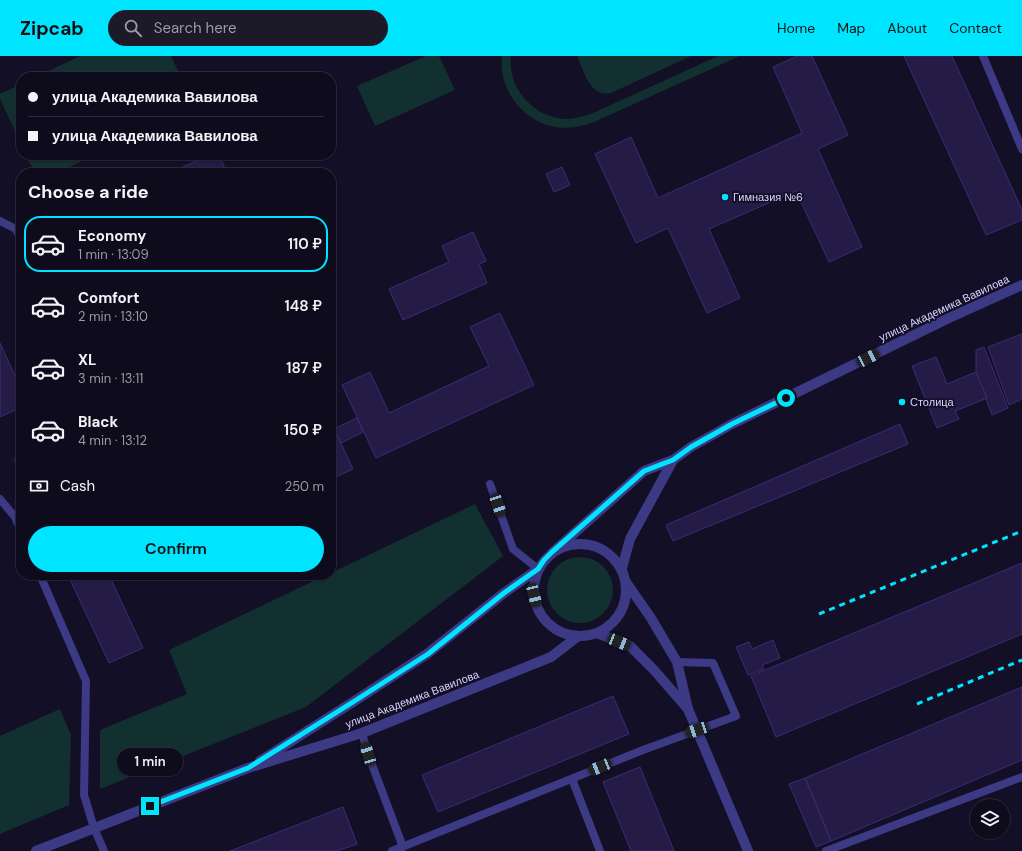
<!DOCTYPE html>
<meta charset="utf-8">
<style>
:root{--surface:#0e0b1c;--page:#1c1929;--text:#f1f3f6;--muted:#9b9ba3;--line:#2e2b3b;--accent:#00e5ff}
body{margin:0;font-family:"DM Sans",sans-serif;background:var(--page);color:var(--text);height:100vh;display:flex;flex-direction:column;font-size:15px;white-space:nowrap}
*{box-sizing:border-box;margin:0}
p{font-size:13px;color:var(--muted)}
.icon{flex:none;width:22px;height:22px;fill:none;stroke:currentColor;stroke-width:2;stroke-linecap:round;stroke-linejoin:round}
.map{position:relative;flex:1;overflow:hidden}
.details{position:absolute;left:16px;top:112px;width:320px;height:412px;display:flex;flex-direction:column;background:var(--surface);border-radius:16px;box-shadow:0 1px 3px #0004,0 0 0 1px var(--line)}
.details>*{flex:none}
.guide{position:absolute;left:16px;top:16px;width:320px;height:88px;border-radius:16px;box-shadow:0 1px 3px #0004,0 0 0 1px var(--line);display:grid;align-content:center;height:88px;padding:0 12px;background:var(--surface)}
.tools{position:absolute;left:970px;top:743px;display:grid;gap:8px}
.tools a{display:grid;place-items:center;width:40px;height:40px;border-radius:50%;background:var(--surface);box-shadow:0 1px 3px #0004,0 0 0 1px var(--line);font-size:20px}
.end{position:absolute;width:18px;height:18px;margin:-9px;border:5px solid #00e5ff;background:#111;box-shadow:0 0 0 2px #111}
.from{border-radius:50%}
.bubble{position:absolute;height:28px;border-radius:14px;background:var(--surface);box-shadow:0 1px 3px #0004,0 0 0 1px var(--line);font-size:13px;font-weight:600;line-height:28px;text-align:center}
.car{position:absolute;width:12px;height:24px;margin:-12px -6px;border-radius:5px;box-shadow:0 0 3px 1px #0007;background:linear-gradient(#222 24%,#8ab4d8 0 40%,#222 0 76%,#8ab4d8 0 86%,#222 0)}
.guide b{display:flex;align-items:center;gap:14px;height:38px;font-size:15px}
.guide b+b{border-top:1px solid var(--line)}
.guide i{width:10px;height:10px;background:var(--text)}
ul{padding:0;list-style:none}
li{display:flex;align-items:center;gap:12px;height:56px;margin:0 8px 6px;padding:0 4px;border:2px solid transparent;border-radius:16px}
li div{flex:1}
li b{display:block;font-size:15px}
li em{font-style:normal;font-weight:600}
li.current{border-color:var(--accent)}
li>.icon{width:36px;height:36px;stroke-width:1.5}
h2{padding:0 12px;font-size:18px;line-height:48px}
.pay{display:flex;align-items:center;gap:10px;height:44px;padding:0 12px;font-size:15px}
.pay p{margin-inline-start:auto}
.button{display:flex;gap:8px;margin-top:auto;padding:8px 12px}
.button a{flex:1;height:46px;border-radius:24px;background:var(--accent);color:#111;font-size:16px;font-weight:600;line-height:46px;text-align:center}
header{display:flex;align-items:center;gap:24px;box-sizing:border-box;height:56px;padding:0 20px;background:var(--accent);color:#111}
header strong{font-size:19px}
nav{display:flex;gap:22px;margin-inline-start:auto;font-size:14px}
.search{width:280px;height:36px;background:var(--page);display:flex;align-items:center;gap:10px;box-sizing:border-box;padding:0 14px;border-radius:22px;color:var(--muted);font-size:15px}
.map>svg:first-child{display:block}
.green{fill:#12302f}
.building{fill:#241b47;stroke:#3b2d73}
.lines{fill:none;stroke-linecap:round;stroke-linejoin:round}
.service{stroke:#3d3a85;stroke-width:8}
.minor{stroke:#3d3a85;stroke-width:10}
.tertiary{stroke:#3d3a85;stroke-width:10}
.rail{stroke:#00e5ff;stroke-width:3;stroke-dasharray:6 5;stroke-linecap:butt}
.route{stroke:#00e5ff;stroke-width:5}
.poi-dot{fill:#00e5ff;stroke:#130f26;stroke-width:1.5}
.labels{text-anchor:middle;stroke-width:3.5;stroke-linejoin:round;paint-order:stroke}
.poi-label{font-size:11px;fill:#d9d4ff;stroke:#130f26;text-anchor:start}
.street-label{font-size:11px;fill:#d9d4ff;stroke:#130f26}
</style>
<header>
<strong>Zipcab</strong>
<div class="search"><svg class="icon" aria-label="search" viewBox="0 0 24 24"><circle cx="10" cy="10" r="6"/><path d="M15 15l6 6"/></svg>Search here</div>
<nav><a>Home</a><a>Map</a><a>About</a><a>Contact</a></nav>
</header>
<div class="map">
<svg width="1022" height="795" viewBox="0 0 1022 795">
<rect width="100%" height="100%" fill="#130f26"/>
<g class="green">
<polygon points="80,0 171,0 181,21 36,21"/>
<polygon points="426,0 439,0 455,34 375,70 357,30"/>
<path d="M502,0H511C507,32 534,62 566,63C575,63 583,60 591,58L718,0H740L594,66C580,71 566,74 551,70C521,63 498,31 502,0Z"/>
<path d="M577,0H691L611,37C590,42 584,15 577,0Z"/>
<polygon points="21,28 21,88 0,43 0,38"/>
<polygon points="26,99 95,99 57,117 35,117"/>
<polygon points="475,448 503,500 306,651 100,733 100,674 187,638 169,594 326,519 331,519 331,517"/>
<circle cx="580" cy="534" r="33"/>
<polygon points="60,653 71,679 69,749 0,778 0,680"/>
</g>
<g class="building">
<polygon points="797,0 812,0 848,79 818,93 862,191 829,206 796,135 709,173 740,242 707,257 668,172 636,187 595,98 631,81 658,142 802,77 773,11"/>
<polygon points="904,0 952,0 1022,154 1022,164 986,179"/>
<polygon points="210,99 219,99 227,117 169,117"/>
<polygon points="562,111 570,129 554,136 546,118"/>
<polygon points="473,176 486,205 479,208 487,227 403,264 389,233 449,206 442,190"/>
<polygon points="500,257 534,329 376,402 342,329 370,316 389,357 489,310 470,271"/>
<polygon points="1022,278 1022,343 1009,349 988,291"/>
<polygon points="0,287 21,333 21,351 0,361"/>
<polygon points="984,291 1008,352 992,359 976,316 976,294"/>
<polygon points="936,301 947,328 976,316 987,342 955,355 959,363 937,372 912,310"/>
<polygon points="357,362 363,376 341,387 334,373"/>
<polygon points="331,366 353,413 331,423"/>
<polygon points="900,368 908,388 673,485 666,469"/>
<polygon points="21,400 21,419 14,403"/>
<polygon points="1022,507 1022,578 776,681 751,620"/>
<polygon points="68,519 109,519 143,592 109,607"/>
<polygon points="773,584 780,602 762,609 764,613 748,619 736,591 749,586 752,593"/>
<polygon points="1022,631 1022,704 831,785 805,722"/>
<polygon points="613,640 629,678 438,756 422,719"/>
<polygon points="640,711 674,795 631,795 603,726"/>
<polygon points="805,722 831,785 816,791 789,728"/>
<polygon points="343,751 357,788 337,795 230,795"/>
</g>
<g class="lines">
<g class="service">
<polyline points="983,0 1022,93"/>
<polyline points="0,165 16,173 21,184"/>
<polyline points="490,428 513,493 538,513"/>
<polyline points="0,443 15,461 21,475"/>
<polyline points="40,519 86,625 84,739 94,772 104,795"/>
<polyline points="362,677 368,698 403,791"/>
<polyline points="572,723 600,795"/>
<polyline points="392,795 643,694 736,660 713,607 677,606"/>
<polyline points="826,795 1022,721"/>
</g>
<g class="minor">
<polyline points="626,526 651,562 677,606 688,653 748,795"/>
<polyline points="597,577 630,590 654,614 687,652"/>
</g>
<g class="tertiary">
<circle cx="580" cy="534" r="46"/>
<polyline points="552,497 644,415 673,404 691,391 732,368 949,262 1022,229"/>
<polyline points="622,512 630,483 673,404"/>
<polyline points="260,705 353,646 427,598 504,537 538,513"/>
<polyline points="36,795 248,712 362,677 551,601 577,581"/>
</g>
<g class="rail">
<polyline points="819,558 1022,475"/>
<polyline points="917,648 1022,604"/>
</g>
</g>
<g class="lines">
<polyline class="route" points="150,750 248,712 353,646 428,598 504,537 538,513 544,504 552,496 644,415 673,404 691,391 732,368 786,342"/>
</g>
<g class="poi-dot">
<circle cx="725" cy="141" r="4"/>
<circle cx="902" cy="346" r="4"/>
</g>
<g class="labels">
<g class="poi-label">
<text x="733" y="145">Гимназия №6</text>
<text x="910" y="350">Столица</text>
</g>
<g class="street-label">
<text transform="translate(944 252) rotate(-25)" y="4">улица Академика Вавилова</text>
<text transform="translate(412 643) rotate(-21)" y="4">улица Академика Вавилова</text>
</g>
</g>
</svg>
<div class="tools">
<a><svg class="icon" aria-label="layers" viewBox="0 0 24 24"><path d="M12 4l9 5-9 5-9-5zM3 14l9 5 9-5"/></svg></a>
</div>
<i class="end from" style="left:786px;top:342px"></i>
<i class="end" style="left:150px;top:750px"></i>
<div class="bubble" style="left:117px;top:692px;width:66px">1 min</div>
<i class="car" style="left:868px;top:302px;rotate:64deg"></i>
<i class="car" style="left:498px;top:449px;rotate:161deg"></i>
<i class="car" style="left:534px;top:539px;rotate:166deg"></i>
<i class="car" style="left:619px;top:586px;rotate:112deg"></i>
<i class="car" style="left:697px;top:674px;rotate:251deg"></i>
<i class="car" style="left:368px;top:698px;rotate:343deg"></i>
<i class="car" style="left:600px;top:711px;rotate:248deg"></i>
<div class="guide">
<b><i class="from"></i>улица Академика Вавилова</b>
<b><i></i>улица Академика Вавилова</b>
</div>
<section class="details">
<h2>Choose a ride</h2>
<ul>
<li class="current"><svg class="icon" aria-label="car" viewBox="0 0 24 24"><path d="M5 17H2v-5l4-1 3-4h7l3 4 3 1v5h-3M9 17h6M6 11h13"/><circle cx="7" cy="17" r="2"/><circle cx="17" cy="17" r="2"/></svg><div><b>Economy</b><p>1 min · 13:09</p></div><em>110 ₽</em></li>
<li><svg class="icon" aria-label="car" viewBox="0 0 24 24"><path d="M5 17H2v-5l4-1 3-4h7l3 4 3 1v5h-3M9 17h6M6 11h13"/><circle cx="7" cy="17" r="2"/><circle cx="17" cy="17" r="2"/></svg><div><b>Comfort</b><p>2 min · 13:10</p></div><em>148 ₽</em></li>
<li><svg class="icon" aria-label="car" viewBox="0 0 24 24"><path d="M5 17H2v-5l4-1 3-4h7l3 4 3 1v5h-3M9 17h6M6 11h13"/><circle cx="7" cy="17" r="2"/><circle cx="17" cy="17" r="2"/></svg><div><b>XL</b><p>3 min · 13:11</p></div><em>187 ₽</em></li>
<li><svg class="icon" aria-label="car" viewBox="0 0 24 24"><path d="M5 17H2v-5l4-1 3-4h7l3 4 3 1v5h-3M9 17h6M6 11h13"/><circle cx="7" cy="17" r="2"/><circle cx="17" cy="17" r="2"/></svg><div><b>Black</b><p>4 min · 13:12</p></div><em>150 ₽</em></li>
</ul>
<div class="pay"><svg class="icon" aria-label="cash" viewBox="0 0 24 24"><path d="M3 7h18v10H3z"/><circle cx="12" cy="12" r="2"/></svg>Cash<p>250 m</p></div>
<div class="button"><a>Confirm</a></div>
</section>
</div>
